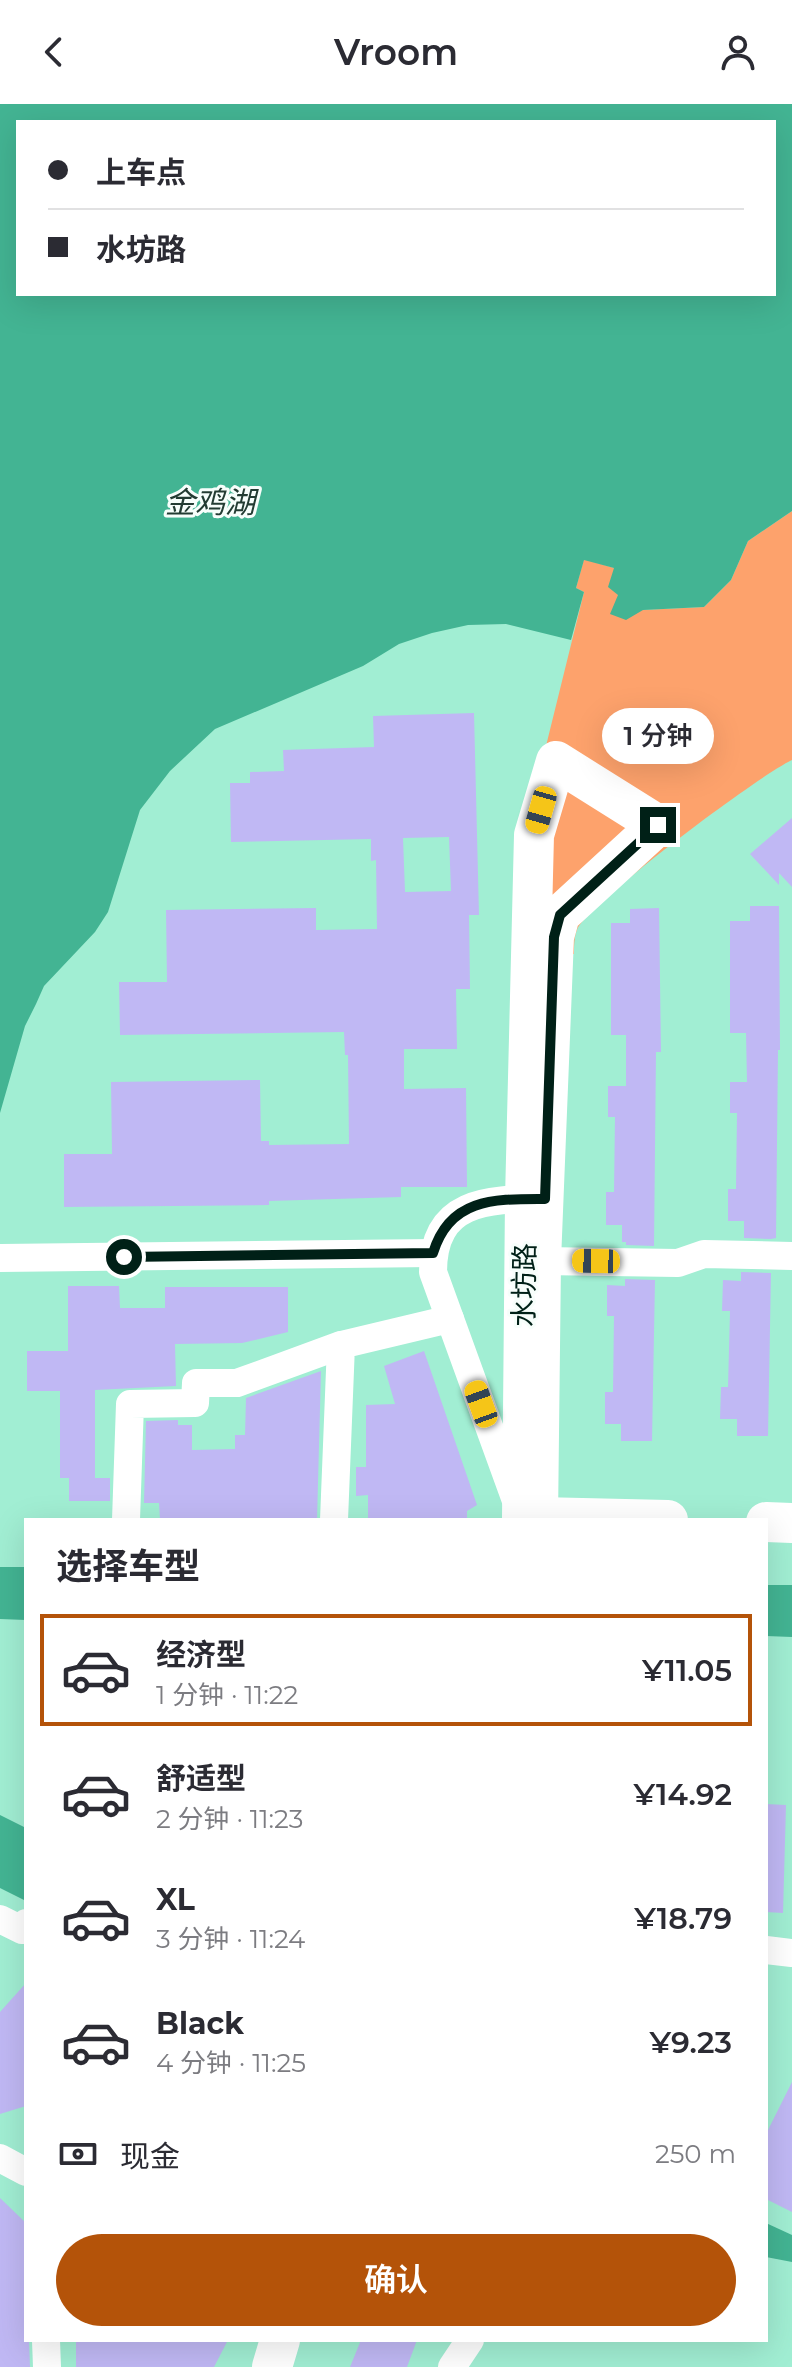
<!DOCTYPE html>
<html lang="zh">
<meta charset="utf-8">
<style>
:root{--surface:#fff;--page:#f7f7f7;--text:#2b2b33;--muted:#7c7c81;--line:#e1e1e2;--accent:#b45309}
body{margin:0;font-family:Montserrat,"Noto Sans SC",sans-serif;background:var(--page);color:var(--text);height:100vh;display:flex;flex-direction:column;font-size:30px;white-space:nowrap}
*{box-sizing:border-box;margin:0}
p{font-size:26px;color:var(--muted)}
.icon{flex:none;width:44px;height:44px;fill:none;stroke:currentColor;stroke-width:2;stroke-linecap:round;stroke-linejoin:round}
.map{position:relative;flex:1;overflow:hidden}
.side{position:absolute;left:24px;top:1414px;width:744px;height:824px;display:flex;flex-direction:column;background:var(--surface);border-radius:0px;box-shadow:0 8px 32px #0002}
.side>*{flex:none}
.hud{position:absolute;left:16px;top:16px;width:760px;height:176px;border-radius:0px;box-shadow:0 8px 32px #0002;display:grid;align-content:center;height:176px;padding:0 32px;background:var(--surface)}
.end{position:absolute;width:36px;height:36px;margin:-18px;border:10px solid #002017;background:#fff;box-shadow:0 0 0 4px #fff}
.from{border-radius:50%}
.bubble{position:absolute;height:56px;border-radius:28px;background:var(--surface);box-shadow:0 8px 32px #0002;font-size:26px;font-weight:600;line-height:56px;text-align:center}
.car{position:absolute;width:24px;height:48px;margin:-24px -12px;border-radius:10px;box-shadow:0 0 6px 2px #0007;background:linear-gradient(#f5c518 24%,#345 0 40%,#f5c518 0 76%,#345 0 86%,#f5c518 0)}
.hud b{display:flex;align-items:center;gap:28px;height:76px;font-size:30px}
.hud b+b{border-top:2px solid var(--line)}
.hud i{width:20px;height:20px;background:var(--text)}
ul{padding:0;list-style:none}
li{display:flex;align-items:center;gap:24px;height:112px;margin:0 16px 12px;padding:0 16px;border:4px solid transparent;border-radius:0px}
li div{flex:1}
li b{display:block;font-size:30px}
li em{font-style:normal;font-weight:600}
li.active{border-color:var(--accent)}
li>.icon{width:72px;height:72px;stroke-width:1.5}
h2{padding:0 32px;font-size:36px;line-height:96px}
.pay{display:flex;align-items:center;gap:20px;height:88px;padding:0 32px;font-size:30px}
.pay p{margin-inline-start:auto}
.action{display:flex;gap:16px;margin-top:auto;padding:16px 32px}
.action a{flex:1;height:92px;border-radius:48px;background:var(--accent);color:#fff;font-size:32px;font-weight:600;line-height:92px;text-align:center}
header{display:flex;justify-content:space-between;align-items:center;height:104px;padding:0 32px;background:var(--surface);font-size:36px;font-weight:600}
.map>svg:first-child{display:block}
.green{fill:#fda26c}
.water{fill:#43b493;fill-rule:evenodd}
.building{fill:#c0b8f4;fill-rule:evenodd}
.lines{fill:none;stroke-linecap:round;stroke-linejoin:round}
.street{stroke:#fff;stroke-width:28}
.secondary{stroke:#fff;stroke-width:40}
.route{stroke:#002017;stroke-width:10}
.labels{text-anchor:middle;stroke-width:6;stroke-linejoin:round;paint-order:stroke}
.street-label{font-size:28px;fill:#002017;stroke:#f7fefb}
.water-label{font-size:30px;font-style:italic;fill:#233c33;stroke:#f7fefb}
</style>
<header><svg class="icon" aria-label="back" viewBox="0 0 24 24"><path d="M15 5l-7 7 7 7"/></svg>Vroom<svg class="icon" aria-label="person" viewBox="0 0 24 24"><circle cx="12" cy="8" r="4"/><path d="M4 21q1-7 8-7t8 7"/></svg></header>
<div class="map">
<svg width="792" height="2263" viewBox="0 0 792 2263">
<rect width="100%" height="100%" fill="#a1eed3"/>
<path class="green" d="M792,407V656C761,670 586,800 577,826C574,833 574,843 574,850L522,852L526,723L584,488L576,484L584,455L614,464L643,506L704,503L731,476L748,437Z"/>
<g class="water">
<path d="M0,0H792V407L748,437L731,476L704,503L643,506L626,516L610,510L618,491L608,483L614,464L584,456L576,484L584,488L571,536L506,520L468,521L432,529L399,540L363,562L215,625L170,667L140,706L108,808L95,828L44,882L36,900L25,922L0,1009ZM774,18V190H18V18Z"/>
<polygon points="0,1463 26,1463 26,1516 0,1515"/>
<polygon points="766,1481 792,1481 792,1533 766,1532"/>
<polygon points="0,1711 26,1724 26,1797 0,1784"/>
<polygon points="766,2119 792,2131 792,2158 766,2153"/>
</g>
<g class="building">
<path d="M474,609L479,811H469L470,885H456L457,945H404V985L466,984L467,1083H401V1093L269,1097V1101L64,1103V1050H112L111,978L260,976L261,1037H269V1041L349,1040L348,951H345L344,928L120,931L119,878H167L166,806L316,804V826L377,825L376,756L371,757V735L231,738L230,679H250V668L284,667L283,646L374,643L373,612ZM449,733L451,787L405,788L403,734Z"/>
<polygon points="792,714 792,783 779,769 779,781 750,750"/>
<polygon points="750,802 779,802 780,946 778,946 776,1134 771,1135 744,1134 744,1117 728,1117 728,1085 736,1085 737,1009 730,1009 730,978 747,978 746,929 730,929 730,817 750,817"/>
<polygon points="659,804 661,948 656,948 654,1142 626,1141 626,1138 622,1138 622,1121 606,1121 606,1088 614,1088 615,1013 608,1013 608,982 626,982 626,931 611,931 611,819 630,819 630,805"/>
<polygon points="741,1168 771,1169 768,1332 737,1332 737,1315 720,1315 721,1283 728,1283 730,1207 722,1207 723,1176 741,1177"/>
<polygon points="625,1175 655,1176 652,1337 621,1337 621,1320 605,1320 605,1288 613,1288 614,1212 607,1212 607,1181 625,1182"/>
<polygon points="68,1182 119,1182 120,1204 165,1204 165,1183 288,1183 288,1228 242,1239 175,1240 176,1282 95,1286 95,1374 110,1374 110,1397 69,1397 69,1374 60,1374 60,1287 27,1287 27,1247 68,1247"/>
<polygon points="424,1247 477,1401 467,1407 467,1416 368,1416 368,1391 356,1392 356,1363 366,1363 366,1301 395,1300 384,1262"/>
<polygon points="321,1267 317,1416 160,1416 159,1399 144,1399 146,1317 178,1316 178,1321 192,1321 192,1346 235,1345 235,1331 245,1331 246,1294"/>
<polygon points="766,1700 786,1701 783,1809 766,1808"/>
<polygon points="26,1879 26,2002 0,2010 0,1908"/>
<polygon points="792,1978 792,2108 766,2095 766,2030"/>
<polygon points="0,2094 26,2119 26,2236 29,2236 30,2263 0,2263"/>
<polygon points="76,2236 228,2236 214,2263 76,2263"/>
<polygon points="361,2236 417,2236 407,2263 350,2263"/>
</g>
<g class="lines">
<g class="street">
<polyline points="0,1154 433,1149"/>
<polyline points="541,1157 678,1159 704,1150 792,1152"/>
<path d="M515,1394L433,1168C433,1097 486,1095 543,1095"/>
<polyline points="126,1416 130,1300 195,1299 196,1279 237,1279 341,1241"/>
<polyline points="334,1416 341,1241 450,1215"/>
<polyline points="0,1815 22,1826 26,1819"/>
<polyline points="766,1846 792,1849"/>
<polyline points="0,2054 26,2068"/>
<polyline points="46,2236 47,2263"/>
<polyline points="452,2263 470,2236"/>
</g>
<g class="secondary">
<polyline points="539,1413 668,1416"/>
<polyline points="522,1416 525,1095 534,731 556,657 658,721 560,811 554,833 541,1157 538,1416"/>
<polyline points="766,1418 792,1419"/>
<polyline points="272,2263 280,2236"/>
</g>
</g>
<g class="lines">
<path class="route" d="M124,1153L433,1149C450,1093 496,1095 545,1095L554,833L560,811L658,721"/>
</g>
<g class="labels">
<g class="street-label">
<text transform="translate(524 1181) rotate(-89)" y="10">水坊路</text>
</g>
<g class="water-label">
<text x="210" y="409">金鸡湖</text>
</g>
</g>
</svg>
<i class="end from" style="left:124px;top:1153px"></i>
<i class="end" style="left:658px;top:721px"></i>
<div class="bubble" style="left:602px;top:604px;width:112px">1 分钟</div>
<i class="car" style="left:541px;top:706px;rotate:196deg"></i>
<i class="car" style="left:596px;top:1157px;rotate:271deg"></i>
<i class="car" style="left:481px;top:1300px;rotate:340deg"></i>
<div class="hud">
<b><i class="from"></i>上车点</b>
<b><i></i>水坊路</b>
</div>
<section class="side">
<h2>选择车型</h2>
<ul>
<li class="active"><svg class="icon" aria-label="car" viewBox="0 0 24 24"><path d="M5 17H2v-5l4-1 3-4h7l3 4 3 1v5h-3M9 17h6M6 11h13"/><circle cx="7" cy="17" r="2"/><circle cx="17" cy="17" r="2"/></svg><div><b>经济型</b><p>1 分钟 · 11:22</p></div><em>¥11.05</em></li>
<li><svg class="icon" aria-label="car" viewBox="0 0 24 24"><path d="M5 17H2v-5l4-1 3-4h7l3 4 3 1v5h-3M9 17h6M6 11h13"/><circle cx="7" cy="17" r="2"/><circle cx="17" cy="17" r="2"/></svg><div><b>舒适型</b><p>2 分钟 · 11:23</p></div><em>¥14.92</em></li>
<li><svg class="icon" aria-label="car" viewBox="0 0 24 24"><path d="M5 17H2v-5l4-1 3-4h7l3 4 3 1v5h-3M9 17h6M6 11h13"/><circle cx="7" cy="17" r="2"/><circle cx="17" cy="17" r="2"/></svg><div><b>XL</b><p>3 分钟 · 11:24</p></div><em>¥18.79</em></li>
<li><svg class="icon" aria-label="car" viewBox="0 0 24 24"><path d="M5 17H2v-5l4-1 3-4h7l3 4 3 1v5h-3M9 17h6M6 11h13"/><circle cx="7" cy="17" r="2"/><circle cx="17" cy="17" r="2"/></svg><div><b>Black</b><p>4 分钟 · 11:25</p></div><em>¥9.23</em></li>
</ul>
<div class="pay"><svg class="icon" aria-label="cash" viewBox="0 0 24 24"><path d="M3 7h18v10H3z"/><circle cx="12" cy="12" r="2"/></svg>现金<p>250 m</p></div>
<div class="action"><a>确认</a></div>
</section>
</div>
